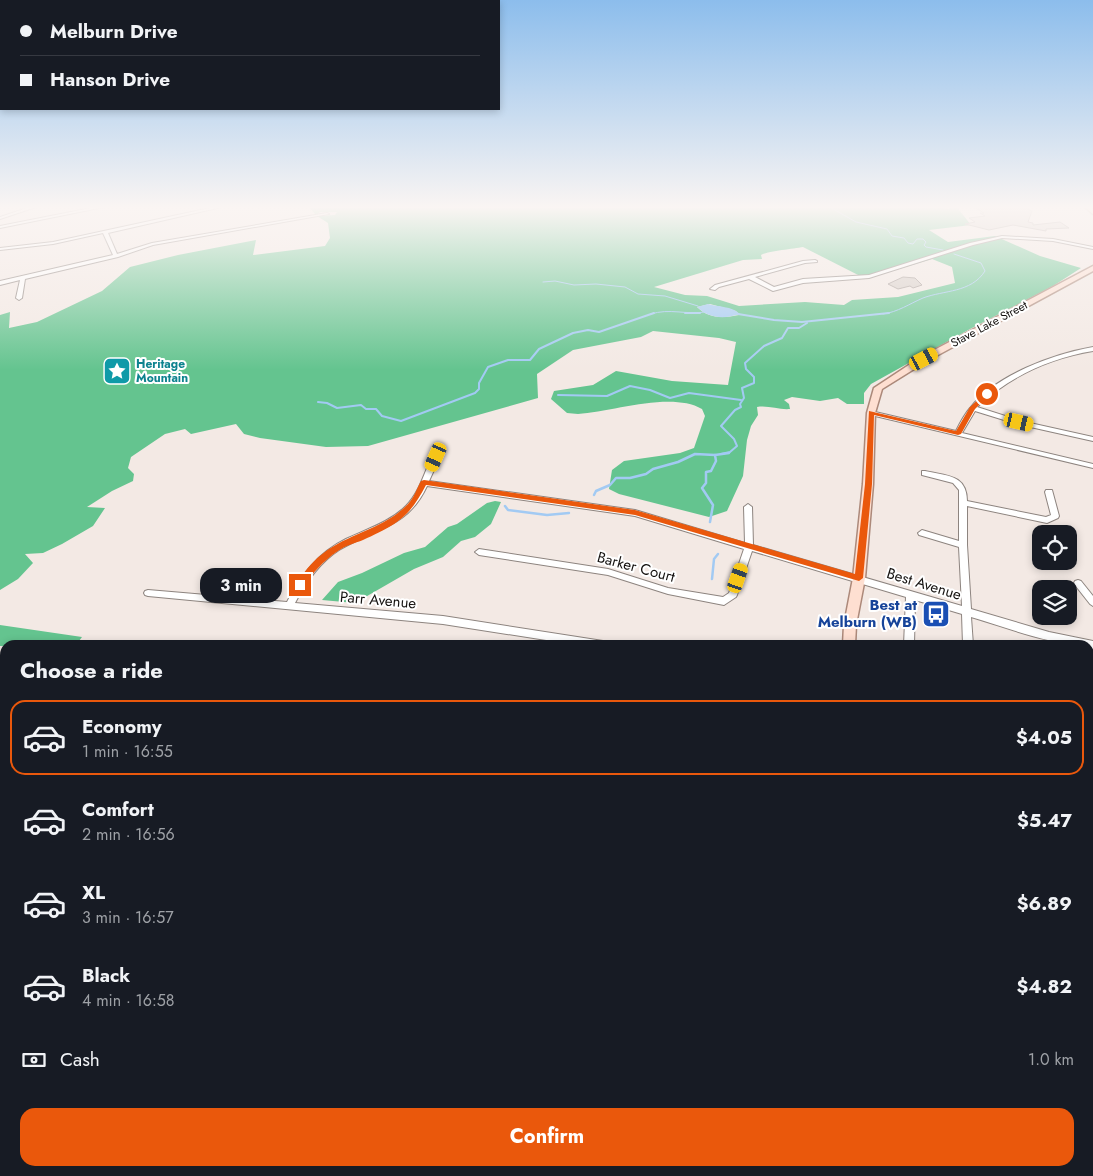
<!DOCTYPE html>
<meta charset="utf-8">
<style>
:root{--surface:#171b24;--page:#20242c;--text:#f1f3f6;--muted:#9ea1a6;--line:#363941;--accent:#ea580c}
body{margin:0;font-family:Jost,sans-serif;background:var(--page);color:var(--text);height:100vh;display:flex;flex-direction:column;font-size:19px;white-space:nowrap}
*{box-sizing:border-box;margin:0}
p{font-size:16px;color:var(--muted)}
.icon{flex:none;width:28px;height:28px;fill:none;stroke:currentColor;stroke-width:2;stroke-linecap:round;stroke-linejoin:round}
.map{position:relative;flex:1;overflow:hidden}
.details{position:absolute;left:0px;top:640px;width:1094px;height:536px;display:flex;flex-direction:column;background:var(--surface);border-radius:15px 15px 0 0;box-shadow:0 2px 8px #0003}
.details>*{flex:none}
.guide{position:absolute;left:0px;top:0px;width:500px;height:110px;box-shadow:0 2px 8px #0003;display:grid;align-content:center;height:110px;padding:0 20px;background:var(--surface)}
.tools{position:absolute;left:1032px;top:525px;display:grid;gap:10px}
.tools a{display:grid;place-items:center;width:45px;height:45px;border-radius:10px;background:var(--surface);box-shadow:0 2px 8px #0003;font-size:25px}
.end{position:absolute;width:22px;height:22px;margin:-11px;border:6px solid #ea580c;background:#fff;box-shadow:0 0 0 2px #fff}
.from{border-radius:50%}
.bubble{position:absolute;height:35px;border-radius:15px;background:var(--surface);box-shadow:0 2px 8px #0003;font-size:16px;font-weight:700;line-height:35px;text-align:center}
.car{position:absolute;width:15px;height:30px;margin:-15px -8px;border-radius:6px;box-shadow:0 0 4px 1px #0007;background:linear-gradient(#f5c518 24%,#345 0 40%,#f5c518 0 76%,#345 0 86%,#f5c518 0)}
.guide b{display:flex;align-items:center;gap:18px;height:48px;font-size:19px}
.guide b+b{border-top:1px solid var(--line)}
.guide i{width:12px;height:12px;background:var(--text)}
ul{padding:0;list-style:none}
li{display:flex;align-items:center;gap:15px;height:75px;margin:0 10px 8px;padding:0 10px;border:2px solid transparent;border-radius:15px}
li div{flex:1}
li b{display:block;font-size:19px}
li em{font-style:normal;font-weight:700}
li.active{border-color:var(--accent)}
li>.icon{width:45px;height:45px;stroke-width:1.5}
h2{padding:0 20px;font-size:22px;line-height:60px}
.pay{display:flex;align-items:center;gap:12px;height:55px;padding:0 20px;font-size:19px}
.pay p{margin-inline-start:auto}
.action{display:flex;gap:10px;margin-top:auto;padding:10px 20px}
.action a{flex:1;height:58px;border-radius:15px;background:var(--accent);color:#fff;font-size:20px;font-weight:700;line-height:58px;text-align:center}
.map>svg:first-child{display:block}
.forest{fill:#64c48f;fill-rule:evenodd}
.water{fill:#a2caf3}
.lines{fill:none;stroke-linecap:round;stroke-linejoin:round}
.stream-far2{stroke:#a2caf3;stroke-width:1}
.stream-far1{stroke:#a2caf3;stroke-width:2}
.stream{stroke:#a2caf3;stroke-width:2.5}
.building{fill:#d7cec8;stroke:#a69c97}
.minor-casing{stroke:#8d847f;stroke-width:2}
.major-casing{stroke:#ac897a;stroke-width:3}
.minor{fill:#fff;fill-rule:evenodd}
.major{fill:#fedfd1;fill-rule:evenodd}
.route{fill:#ea580c}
.labels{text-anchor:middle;stroke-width:4;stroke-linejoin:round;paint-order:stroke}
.far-street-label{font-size:12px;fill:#151210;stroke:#fff}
.far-culture-label{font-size:12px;font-weight:bold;fill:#0d838f;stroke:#fff;text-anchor:start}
.street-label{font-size:15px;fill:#151210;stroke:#fff}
.transit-label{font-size:15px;font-weight:bold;fill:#164399;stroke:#fff;text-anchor:end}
</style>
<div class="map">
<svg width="1093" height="1176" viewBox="0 0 1093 1176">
<rect width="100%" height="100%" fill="#f3e9e4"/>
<g class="forest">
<path d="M308,206H932L949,209L950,206H956L971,225L929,230L948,242L995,236L1040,256L1081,268L1053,286L970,329L871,384L864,393V404H847L838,398L820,401L792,397L784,400L789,404L790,409C779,410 768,405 757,407L758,415L751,426L747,440L743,476L727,511L709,517L619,494L609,489L612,470L624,461L680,453L694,448L705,416L702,409C671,391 612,412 578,414L567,413L551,399L554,391L593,385L616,371L672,381L728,385L736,342L719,338L653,331L641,337L573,350L537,374L538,398L368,446L326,447L260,438L244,434L236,424L191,434L185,429L165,434L131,457L128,468L134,474L133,481L112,491L87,507L105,508L93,526L62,544L43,553L25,554L33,563L18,579L0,590V315L10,312L9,328L37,322L102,291L130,267L178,255L256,240L253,255L325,246L330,238L328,223L317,216L335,215L337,212H320L316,215ZM803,247L866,279L932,259L952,267L955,283L898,297L852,300L844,305L805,302L739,306L707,296L685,295L654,287L743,260L762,259L761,255C768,251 793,249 803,247ZM710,304L736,311L739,315C723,318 709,319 697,307Z"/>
<polygon points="495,501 501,502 491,524 475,537 461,541 443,557 414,569 355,603 322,600 338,582 362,573 404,553 425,547 448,527 457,524 487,503"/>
<polygon points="0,625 82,637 76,645 5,646 0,646"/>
</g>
<path class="water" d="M708,304C718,307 732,306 740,314C724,319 710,319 697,307Z"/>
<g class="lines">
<g class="stream-far2">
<polyline points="828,206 856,222 887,229 892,236 904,238 908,243 913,244 917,239 923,239 926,242 924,245 926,247 943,250"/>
<polyline points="543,282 555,281 574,285 596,284 625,287 638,294 665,296 698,306"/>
<path d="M651,314C669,308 687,315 705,312"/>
<path d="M883,314C898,312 909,304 923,298C944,290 971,293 985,271L981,263L954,254"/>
</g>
<g class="stream-far1">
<polyline points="685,313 700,313"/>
<polyline points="738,314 774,320 802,322 889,313"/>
<polyline points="558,395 607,396 630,386 650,390 670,398 689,393 741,400"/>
<polyline points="318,402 327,403 337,408 361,405 366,409 376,409 382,416 401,421 475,393 479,389 479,383 488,367 508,360 530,360 539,349 573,333 588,330 599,332 654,313"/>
<polyline points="721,454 730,452 737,446 734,439 721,426 735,410 741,407 740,404 744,398 742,388 754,383 754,377 746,369 745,363 764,346 782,338 788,328 799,328 807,323"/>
</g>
<g class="stream">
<polyline points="594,495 596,491 610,485 616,478 630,478 646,474 653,469 678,462 695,454 715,455"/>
<polyline points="505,506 508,510 547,515 569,513"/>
<polyline points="710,522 713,505 702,488 706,483 706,472 711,471 716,461 715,455 729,453"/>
<polyline points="712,579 714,559 718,554"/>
</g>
</g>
<g class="building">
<polygon points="972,206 1021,206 1032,211 1028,222 1033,223 1033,225 1060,222 1069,228 1046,229 1046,231 1013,225 989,230 965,224 975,222 969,218 985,216 980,213 984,213"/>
<polygon points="903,277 915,278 922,285 913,288 910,286 898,289 888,284"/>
</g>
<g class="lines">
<g class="minor-casing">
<g id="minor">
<polygon points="33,206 39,206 0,219 0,217"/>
<polygon points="101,206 109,206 0,228 0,226"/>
<polygon points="219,206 226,206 108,233 117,254 152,243 327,213 329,214 153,245 118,257 25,279 22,298 19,300 16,298 20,280 0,285 0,281 113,255 103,233 53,244 0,250 0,248 53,242"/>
<polygon points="1002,236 1053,239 1093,247 1093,249 1053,241 1002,238 973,245 869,278 803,283 773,291 749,279 719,287 715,290 710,289 715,285 803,261 815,260 817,261 817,262 805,263 755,277 774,287 803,279 869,275 970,243"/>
<path d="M1093,347V351C1050,358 1009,377 977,407L1021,421L1093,437V441L1017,424L975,411L962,433L1093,464V468L871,415L868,413L871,411L956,431C960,423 964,415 970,408C996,375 1053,354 1093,347Z"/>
<path d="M433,455H436L440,457L429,481L635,510L745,543L744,507L748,504L752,507L753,545L962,606L959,547L919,535L918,533L922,530L959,541V490L953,483L922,475V471H925C946,476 967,474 967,501L1046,517L1051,515L1045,492L1046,490H1052L1059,516L1058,518L1047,523L967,506V545L971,609L1049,632L1093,641V649L1089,648V645C1049,645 1009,628 971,617L973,645H963L962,614L915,600L914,645H904L906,597L752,551L737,595L736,597L724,605L668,594L608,575L479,555L475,552L479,549L608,569L668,588L723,597L729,593L744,549L635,516L427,486C407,529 375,528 339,550C319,563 306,582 295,603L443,616L603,641L606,642L608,645H578L443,624L148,596L145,595L144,593L145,591L148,590L287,602C301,575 318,553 346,539C367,529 390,522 406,506C420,492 424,472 433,455Z"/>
<polygon points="1078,580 1081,581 1093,596 1093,606 1090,604 1075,585 1074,583 1075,581"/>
<polygon points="1089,876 1093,878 1093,893 1089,891"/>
<polygon points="1089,981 1093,983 1093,1002 1089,1000"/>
<polygon points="919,1171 961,1171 963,1176 921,1176"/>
</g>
</g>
<g class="major-casing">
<g id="major">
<polygon points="1084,206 1090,206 1093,209 1093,214"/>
<polygon points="1093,266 1093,271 927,361 882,389 875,413 873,484 865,578 856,625 855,645 843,645 844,625 853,578 863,484 867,413 874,388 921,357"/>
<polygon points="1045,1171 1065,1171 1066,1176 1046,1176"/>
</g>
</g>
<use href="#minor" class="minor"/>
<use href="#major" class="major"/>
</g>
<linearGradient id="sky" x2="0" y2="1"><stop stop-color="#8cbdec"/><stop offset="0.56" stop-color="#faf5f3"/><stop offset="1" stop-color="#faf5f3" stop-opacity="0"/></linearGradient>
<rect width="1093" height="370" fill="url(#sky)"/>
<path class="route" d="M985,393L990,394L975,409L961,434L958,435L874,415L872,484L863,578L859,581L635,515L426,485C409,518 396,525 363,540C355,543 345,546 338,551C323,561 313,573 303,587H297L296,585C305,569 318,555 334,546C359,531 387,526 408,504C414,498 417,488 421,481L424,480L635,510L855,574L865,484L869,411L956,431L970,407Z"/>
<defs>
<g id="sight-square" transform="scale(1.4375)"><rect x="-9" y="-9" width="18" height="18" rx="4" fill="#0f9aa8" stroke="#fff"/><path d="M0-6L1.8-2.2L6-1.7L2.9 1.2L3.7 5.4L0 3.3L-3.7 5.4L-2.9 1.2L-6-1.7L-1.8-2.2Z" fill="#fff"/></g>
<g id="bus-square" transform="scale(1.4375)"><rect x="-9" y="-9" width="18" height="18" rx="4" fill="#1a4fb4" stroke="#fff"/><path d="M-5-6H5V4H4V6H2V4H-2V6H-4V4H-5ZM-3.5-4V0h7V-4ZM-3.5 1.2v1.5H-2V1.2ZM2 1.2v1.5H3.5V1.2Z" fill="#fff"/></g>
</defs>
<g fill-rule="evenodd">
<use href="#sight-square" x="117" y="371"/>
<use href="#bus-square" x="936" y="614"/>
</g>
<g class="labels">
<g class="far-street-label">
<text transform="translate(989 324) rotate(-28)" y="4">Stave Lake Street</text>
</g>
<g class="far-culture-label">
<text x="136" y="368">Heritage<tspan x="136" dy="14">Mountain</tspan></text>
</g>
<g class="street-label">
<text transform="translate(636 567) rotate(15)" y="5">Barker Court</text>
<text transform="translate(924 584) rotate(17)" y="5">Best Avenue</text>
<text transform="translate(378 600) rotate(5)" y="5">Parr Avenue</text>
</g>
<g class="transit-label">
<text x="917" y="610">Best at<tspan x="917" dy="17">Melburn (WB)</tspan></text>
</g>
</g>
</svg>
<div class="tools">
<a><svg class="icon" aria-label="locate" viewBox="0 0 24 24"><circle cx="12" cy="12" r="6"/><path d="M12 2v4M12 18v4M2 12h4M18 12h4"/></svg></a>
<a><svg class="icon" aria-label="layers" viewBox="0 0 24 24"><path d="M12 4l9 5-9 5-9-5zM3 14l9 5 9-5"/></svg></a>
</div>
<i class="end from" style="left:987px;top:394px"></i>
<i class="end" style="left:300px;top:585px"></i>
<div class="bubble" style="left:200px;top:568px;width:82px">3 min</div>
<i class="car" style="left:924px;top:359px;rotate:62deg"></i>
<i class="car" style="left:1019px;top:422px;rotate:103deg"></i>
<i class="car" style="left:436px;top:457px;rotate:204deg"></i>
<i class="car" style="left:738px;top:578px;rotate:19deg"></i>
<div class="guide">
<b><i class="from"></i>Melburn Drive</b>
<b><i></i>Hanson Drive</b>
</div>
<section class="details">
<h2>Choose a ride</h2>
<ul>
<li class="active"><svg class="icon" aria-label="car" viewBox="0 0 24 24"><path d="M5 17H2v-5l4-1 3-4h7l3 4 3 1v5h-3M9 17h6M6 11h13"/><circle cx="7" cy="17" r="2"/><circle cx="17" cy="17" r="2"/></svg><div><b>Economy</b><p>1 min · 16:55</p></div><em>$4.05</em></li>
<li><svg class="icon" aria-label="car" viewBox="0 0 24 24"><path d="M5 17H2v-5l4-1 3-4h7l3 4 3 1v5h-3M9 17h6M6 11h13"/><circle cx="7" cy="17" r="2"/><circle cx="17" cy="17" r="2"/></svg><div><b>Comfort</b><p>2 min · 16:56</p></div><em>$5.47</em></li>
<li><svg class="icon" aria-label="car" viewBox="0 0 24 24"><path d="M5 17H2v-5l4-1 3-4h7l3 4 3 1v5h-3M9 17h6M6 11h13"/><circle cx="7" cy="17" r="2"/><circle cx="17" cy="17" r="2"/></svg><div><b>XL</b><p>3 min · 16:57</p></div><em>$6.89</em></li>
<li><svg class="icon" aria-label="car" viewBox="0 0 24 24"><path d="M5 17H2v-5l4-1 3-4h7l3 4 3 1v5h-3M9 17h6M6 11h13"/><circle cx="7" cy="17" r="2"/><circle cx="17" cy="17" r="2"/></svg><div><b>Black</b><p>4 min · 16:58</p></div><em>$4.82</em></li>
</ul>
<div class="pay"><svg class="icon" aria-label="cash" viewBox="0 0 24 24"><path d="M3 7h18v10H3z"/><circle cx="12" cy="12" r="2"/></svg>Cash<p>1.0 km</p></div>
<div class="action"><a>Confirm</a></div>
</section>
</div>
